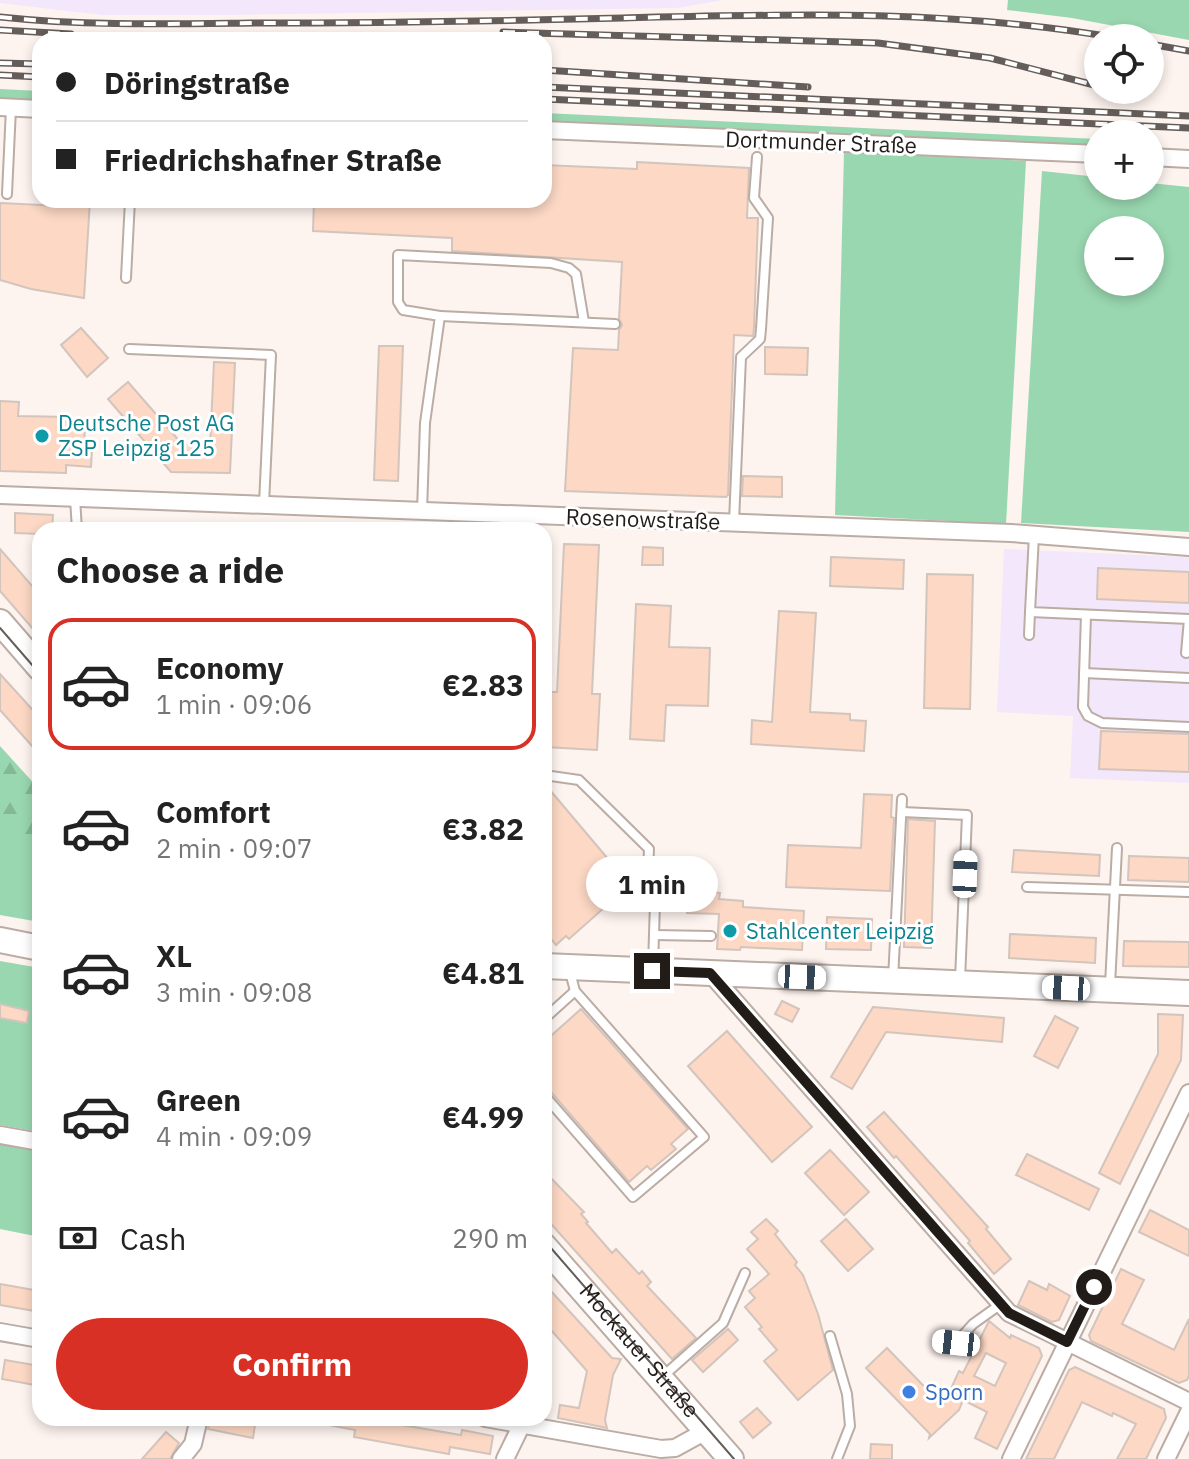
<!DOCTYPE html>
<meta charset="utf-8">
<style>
:root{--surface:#fff;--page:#f2f2f2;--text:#222;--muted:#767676;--line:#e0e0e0;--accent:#d93025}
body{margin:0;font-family:"IBM Plex Sans",sans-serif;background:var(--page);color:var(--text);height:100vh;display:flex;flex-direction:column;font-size:30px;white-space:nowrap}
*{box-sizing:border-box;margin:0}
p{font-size:26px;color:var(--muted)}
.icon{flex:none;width:44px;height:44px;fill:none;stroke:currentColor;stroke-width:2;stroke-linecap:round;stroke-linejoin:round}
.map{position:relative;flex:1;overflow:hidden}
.sheet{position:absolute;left:32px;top:522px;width:520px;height:904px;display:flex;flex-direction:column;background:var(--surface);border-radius:24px;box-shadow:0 4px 12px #0003}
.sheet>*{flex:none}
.guide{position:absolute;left:32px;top:32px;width:520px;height:176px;border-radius:24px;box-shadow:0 4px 12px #0003;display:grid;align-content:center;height:176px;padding:0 24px;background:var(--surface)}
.tools{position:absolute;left:1084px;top:24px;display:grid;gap:16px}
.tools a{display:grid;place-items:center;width:80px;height:80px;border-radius:50%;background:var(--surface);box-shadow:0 4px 12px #0003;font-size:40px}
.end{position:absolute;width:36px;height:36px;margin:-18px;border:10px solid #221c19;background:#fff;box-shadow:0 0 0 4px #fff}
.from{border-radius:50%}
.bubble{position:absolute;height:56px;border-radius:28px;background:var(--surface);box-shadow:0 4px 12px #0003;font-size:26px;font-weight:700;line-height:56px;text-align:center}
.car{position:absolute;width:24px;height:48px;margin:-24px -12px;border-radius:10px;box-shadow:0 0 6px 2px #0007;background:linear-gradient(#fff 24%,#345 0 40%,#fff 0 76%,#345 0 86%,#fff 0)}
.guide b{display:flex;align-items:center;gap:28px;height:76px;font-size:30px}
.guide b+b{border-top:2px solid var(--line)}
.guide i{width:20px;height:20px;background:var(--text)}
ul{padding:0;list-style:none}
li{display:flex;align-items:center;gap:24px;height:132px;margin:0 16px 12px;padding:0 8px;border:4px solid transparent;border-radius:24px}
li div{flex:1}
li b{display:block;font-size:30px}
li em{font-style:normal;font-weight:700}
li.on{border-color:var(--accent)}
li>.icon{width:72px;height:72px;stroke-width:1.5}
h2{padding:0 24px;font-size:36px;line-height:96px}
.pay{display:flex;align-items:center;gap:20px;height:88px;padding:0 24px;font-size:30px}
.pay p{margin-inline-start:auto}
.primary-button{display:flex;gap:16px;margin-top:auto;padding:16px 24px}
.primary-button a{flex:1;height:92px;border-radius:48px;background:var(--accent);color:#fff;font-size:32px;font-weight:700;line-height:92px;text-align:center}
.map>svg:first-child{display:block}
.commercial{fill:#f2e7fb}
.green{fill:#99d7b0;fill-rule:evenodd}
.forest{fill:url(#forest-firs)}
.building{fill:#fcd8c5;stroke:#d3c4bc;stroke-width:2;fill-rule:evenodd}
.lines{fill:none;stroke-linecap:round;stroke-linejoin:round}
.lane-casing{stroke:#bbaca4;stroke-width:12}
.street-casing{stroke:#bbaca4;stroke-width:20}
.secondary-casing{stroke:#bbaca4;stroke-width:28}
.lane{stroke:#fff;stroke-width:8}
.street{stroke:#fff;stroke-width:16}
.secondary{stroke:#fff;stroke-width:24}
.tram{stroke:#645d59;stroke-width:2}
.rail-casing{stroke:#645d59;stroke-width:7}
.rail{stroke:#fff;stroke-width:4;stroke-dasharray:12;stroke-linecap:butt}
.route{stroke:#221c19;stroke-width:10}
.culture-dot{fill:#0f9aa8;stroke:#fff;stroke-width:3}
.shop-dot{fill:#3f7fe0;stroke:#fff;stroke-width:3}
.labels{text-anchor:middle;stroke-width:6;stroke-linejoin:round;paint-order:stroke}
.street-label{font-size:22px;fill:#221c19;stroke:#fff}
.culture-label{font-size:22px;fill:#0d838f;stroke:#fff;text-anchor:start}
.shop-label{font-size:22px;fill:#366cbe;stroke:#fff;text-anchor:start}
</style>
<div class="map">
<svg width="1189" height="1459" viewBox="0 0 1189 1459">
<defs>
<pattern id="forest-firs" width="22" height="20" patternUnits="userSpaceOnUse" patternTransform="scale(2)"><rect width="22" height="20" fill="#99d7b0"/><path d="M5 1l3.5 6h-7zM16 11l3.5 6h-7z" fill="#84b897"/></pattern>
</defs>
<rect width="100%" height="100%" fill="#fdf3ef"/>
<g class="commercial">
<polygon points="0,0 723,0 677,8 226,15 102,15 0,3"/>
<polygon points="1004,549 1189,557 1189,783 1070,778 1073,716 997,712"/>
</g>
<g class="green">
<polygon points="1008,0 1189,0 1189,40 1072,18 1007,10"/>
<polygon points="0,89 40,91 40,102 0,100"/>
<polygon points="544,113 1098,139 1098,146 544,123"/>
<polygon points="844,152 1026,161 1006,524 835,515"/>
<path d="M1042,171L1098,177V186H1150V183L1189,187V532L1021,523ZM1150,230V282H1098V230Z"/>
<polygon points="0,750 40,793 40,922 0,915"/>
<polygon points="0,961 40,968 40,1132 0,1125"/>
<polygon points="0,1143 40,1150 40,1237 0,1229"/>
</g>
<polygon class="forest" points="0,746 40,790 40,847 0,834"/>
<g class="building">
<polygon points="637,162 749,168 747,218 758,218 754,328 753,336 734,335 728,495 726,497 565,491 573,348 618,350 619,330 622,325 619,319 622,262 452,251 452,238 313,231 314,200 544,200 544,165 637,169"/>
<polygon points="62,200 90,200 84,298 31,289 0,280 0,203 62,206"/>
<polygon points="81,328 108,358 87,377 61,345"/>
<polygon points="379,346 403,346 398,481 374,480"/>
<polygon points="765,347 808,348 807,375 765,374"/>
<polygon points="214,362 235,363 230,473 171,472 108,399 128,382 182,444 210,445"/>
<polygon points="0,401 19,402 18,416 70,417 70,424 85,425 84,448 92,448 91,467 66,465 66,473 0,471"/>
<polygon points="743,476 782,477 782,497 742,496"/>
<polygon points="15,513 53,515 52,530 40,530 40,534 15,533"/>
<polygon points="564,544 599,545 592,694 600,694 597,750 545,747 547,692 557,692"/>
<polygon points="643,547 663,548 663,565 642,565"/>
<polygon points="0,549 40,595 40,637 0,591"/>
<polygon points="831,557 904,560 903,589 830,586"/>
<polygon points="1098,568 1189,572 1189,603 1097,599"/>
<polygon points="927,574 973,575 970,709 924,708"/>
<polygon points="636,604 671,606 669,647 710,648 708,706 666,705 664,741 630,739"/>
<polygon points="779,611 816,613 810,712 850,714 850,720 866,721 864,751 751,744 752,720 772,722"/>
<polygon points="0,674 40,718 40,755 0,710"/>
<polygon points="1101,731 1189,734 1189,772 1099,769"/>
<polygon points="544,783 630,885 569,939 566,936 556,945 544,930"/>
<polygon points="864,794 892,795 891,817 894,818 890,891 786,887 788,845 861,848"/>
<polygon points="908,819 935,821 931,948 904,947"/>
<polygon points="1014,850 1100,855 1099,876 1012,872"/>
<polygon points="1129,856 1189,858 1189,882 1128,880"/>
<polygon points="689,891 720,893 719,899 743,901 743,907 804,911 802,950 741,947 740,950 717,949 719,914 687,913"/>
<polygon points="827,917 872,919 871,950 826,949"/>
<polygon points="1010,934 1096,938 1095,963 1009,958"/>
<polygon points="1124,941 1189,942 1189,967 1123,966"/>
<polygon points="782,1001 799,1009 792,1022 775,1014"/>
<polygon points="0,1004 29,1011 27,1023 0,1018"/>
<polygon points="873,1007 1004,1018 1002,1042 886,1032 852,1089 831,1077"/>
<polygon points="581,1009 688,1129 671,1144 676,1149 651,1170 647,1166 629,1182 544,1084 544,1042"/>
<polygon points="1158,1014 1183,1015 1181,1060 1120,1184 1099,1173 1158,1054"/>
<polygon points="1055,1016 1078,1028 1058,1068 1034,1056"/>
<polygon points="727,1031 812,1127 772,1162 688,1066"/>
<polygon points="884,1112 988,1227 986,1229 1011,1259 994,1274 968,1243 970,1241 896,1156 894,1158 867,1127"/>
<polygon points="830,1150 869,1192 844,1215 805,1173"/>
<polygon points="1027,1154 1099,1189 1089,1210 1016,1175"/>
<polygon points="544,1171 584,1212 581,1214 588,1222 586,1223 612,1253 616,1249 639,1274 642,1271 651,1282 647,1286 696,1338 672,1359 544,1216"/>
<polygon points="1150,1210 1189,1230 1189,1256 1139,1232"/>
<polygon points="766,1219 778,1231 775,1234 797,1262 795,1265 803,1275 818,1314 833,1370 798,1400 764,1361 777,1350 759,1329 762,1327 745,1307 755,1298 749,1291 769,1274 747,1249 758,1239 751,1232"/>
<polygon points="846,1219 873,1249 848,1271 821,1241"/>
<polygon points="1121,1269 1144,1280 1122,1324 1174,1350 1189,1319 1189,1376 1187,1380 1179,1383 1091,1341 1089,1335"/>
<polygon points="1029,1281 1047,1290 1049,1284 1070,1296 1059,1320 1052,1322 1018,1305"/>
<polygon points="0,1284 40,1291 40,1312 0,1305"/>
<polygon points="550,1290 612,1358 621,1359 613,1375 605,1420 607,1428 558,1418 560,1405 579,1408 587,1371 544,1322 544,1295"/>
<path d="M989,1321L1010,1338L1011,1335L1039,1348L1042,1356L997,1449L975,1438L987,1412L963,1400L959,1410L929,1438L930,1434L866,1368L887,1348L943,1406L959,1371L963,1373ZM986,1353L1006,1363L995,1386L974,1376Z"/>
<polygon points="728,1329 738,1340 703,1372 692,1360"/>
<polygon points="5,1360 40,1366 40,1386 2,1379"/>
<polygon points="1075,1367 1164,1409 1166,1418 1146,1459 1117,1459 1136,1424 1113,1413 1112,1416 1082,1402 1054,1459 1026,1459 1069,1370"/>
<polygon points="757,1408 771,1423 753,1438 740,1422"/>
<polygon points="210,1418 256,1418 253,1438 208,1429"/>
<polygon points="324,1418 361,1418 461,1435 462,1430 493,1436 490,1454 450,1447 449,1454 354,1437 355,1430 323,1424"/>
<polygon points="166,1432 179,1443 170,1459 142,1459"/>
<polygon points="871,1444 892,1445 892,1459 870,1459"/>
</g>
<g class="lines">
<g class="lane-casing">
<g id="lane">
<polyline points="7,194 11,108"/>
<polyline points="126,278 130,200"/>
<polyline points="440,316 615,324"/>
<polyline points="129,349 271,355 264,504"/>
<polyline points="75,498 77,530"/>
<polyline points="422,511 425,423 440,316 403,310 398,302 398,255 551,263 569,268 576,274 584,322"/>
<polyline points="734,522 741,357 760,339 761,329 768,218 754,198 757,157"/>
<polyline points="1034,535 1030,612 1189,619"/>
<polyline points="1086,615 1083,707 1088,716 1102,723 1189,727"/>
<polyline points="1029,635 1030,612"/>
<polyline points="1186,653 1189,619"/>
<polyline points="1084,673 1189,678"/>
<polyline points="544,775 579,780 649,849 648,870 655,903 653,966"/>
<polyline points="902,812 967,815 960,980"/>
<polyline points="648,870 697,872"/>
<polyline points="1027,887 1189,892"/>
<polyline points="654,935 711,936"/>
<polyline points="893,980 902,799"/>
<polyline points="1110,985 1117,848"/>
<polyline points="544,1019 575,991"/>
<polyline points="544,1095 633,1197 704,1137 575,991 570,972"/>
<polyline points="830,1336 847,1394 850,1426 837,1459"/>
<polyline points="939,1341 956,1343 973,1324 1001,1304"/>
<polyline points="661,1378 723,1323 745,1273"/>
</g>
</g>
<g class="street-casing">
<g id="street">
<polyline points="0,107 40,109"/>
<polyline points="544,130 1098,154"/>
<polyline points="1150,157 1189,159"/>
<polyline points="0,495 1011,533 1189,547"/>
<polyline points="710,973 1009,1313 1189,1402"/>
<polyline points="0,1135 40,1142"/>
<polyline points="0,1332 40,1339"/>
<polyline points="485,1418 661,1449 675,1448 706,1431"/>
<polyline points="181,1459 193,1444 199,1418"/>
<polyline points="505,1459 522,1424"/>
<polyline points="1011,1459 1189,1093"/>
<polyline points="1166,1459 1189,1412"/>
</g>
</g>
<g class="secondary-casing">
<g id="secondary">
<polyline points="0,622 40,668"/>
<polyline points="0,940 40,948"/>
<polyline points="544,966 1189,993"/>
<polyline points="544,1246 731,1459"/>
</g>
</g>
<use href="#lane" class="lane"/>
<use href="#street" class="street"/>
<use href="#secondary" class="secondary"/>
<g class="tram">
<polyline points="0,628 40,674"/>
<path id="s1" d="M544,1240L734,1459"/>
</g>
<g class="rail-casing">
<g id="rail">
<path d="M0,17C84,26 169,24 254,23C377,23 500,21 623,18C790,14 951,9 1117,38"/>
<polyline points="0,30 71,34"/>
<polyline points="503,32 878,43 990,58 1098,86"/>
<polyline points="1150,44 1189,51"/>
<polyline points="0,63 40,64"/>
<polyline points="544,70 808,87"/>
<polyline points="0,75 40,77"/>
<polyline points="544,87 1189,116"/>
<polyline points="1110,90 1135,98"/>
<polyline points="544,99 1189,128"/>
</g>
</g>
<use href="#rail" class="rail"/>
</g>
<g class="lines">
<polyline class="route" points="652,971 710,973 1009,1313 1067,1342 1094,1287"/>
</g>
<g class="culture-dot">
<circle cx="42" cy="436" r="8"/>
<circle cx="730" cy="931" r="8"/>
</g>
<circle class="shop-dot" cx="909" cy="1392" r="8"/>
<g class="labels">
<g class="street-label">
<text transform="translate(821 142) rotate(2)" y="8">Dortmunder Straße</text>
<text transform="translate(643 519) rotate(2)" y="8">Rosenowstraße</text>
<text dy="8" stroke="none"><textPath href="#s1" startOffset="146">Mockauer Straße</textPath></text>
</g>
<g class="culture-label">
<text x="58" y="431">Deutsche Post AG<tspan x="58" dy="25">ZSP Leipzig 125</tspan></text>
<text x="746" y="939">Stahlcenter Leipzig</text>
</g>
<g class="shop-label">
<text x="925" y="1400">Sporn</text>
</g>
</g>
</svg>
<div class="tools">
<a><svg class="icon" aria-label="locate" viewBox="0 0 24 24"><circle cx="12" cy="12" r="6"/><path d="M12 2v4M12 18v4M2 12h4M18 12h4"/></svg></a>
<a>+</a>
<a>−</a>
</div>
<i class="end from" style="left:1094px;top:1287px"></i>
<i class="end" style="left:652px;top:971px"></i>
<div class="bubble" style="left:586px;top:856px;width:132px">1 min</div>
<i class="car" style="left:965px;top:874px;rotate:2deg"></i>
<i class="car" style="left:802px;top:977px;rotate:92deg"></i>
<i class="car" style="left:1066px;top:988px;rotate:273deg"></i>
<i class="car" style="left:956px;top:1343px;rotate:276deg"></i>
<div class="guide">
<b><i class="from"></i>Döringstraße</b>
<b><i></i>Friedrichshafner Straße</b>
</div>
<section class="sheet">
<h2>Choose a ride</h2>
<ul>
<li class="on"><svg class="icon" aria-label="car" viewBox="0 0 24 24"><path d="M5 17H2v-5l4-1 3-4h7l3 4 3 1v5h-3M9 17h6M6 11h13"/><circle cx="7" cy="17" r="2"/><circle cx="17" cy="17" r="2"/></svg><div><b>Economy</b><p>1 min · 09:06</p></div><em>€2.83</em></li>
<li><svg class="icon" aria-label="car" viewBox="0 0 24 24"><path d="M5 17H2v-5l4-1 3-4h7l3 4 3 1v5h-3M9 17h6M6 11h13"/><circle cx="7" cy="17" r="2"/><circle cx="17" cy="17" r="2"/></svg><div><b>Comfort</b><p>2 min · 09:07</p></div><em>€3.82</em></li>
<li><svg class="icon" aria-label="car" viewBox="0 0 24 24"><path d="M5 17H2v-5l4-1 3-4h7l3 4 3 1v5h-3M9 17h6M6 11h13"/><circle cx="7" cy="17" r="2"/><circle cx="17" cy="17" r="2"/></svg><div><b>XL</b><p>3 min · 09:08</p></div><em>€4.81</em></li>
<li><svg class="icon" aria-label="car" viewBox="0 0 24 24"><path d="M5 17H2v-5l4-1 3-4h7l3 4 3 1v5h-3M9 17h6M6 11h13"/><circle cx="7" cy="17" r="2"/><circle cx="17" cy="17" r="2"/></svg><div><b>Green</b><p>4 min · 09:09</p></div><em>€4.99</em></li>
</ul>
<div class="pay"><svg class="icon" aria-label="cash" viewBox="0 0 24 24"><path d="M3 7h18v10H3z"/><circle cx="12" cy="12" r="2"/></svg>Cash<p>290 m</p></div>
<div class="primary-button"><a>Confirm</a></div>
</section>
</div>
